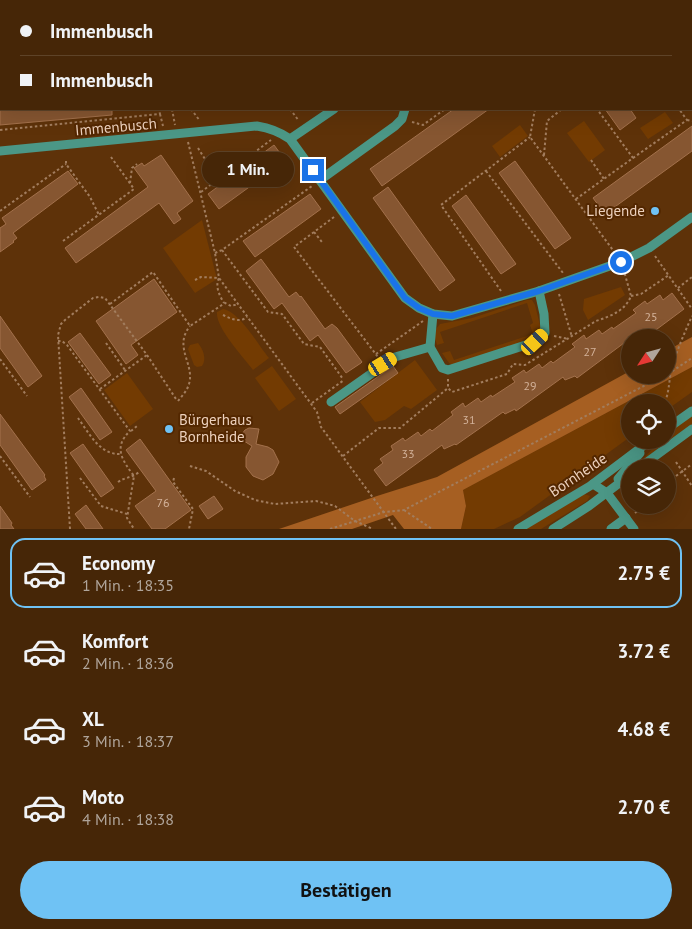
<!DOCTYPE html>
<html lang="de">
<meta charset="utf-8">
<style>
:root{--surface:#462607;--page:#503215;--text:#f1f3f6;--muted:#b0a59b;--line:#5e4328;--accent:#6fc2f4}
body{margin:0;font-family:"PT Sans",sans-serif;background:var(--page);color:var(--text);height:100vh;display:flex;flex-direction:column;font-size:19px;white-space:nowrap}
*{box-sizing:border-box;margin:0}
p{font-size:16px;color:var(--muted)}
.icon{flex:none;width:28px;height:28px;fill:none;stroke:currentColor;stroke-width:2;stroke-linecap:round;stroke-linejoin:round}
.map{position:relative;height:529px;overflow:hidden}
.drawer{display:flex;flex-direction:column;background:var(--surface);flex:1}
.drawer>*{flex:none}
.banner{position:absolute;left:0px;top:0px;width:692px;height:110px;box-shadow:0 5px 20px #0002,0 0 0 1px var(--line);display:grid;align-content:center;height:110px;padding:0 20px;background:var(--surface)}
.needle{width:32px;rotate:234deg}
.fabs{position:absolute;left:621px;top:329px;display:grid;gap:10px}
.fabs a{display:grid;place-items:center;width:55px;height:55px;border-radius:50%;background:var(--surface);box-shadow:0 5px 20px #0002,0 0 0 1px var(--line);font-size:25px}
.end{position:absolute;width:22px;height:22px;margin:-11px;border:6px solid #1a73e8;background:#fff;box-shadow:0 0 0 2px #fff}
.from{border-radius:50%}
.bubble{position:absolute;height:35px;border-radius:18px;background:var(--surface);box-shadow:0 5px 20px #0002,0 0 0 1px var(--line);font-size:16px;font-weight:700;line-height:35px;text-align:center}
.car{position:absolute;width:15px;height:30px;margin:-15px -8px;border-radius:6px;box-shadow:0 0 4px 1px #0007;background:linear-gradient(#f5c518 24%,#345 0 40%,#f5c518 0 76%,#345 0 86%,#f5c518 0)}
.banner b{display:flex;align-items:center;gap:18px;height:48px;font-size:19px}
.banner b+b{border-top:1px solid var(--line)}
.banner i{width:12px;height:12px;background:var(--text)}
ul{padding:9px 0 0;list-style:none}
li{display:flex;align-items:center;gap:15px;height:70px;margin:0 10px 8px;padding:0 10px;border:2px solid transparent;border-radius:15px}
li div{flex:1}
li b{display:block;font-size:19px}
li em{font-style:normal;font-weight:700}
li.on{border-color:var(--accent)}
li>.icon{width:45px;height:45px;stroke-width:1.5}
.primary-button{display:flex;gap:10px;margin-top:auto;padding:10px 20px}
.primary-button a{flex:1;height:58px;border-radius:30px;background:var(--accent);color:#111;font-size:20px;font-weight:700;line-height:58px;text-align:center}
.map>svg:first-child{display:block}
.green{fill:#733b02}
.forest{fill:#a65f22}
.building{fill:#865631;stroke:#a3714c}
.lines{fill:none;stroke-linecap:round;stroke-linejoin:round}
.path{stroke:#a27d5e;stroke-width:2;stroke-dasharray:2.5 2.5;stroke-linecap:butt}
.minor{stroke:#4b9786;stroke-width:9}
.route{stroke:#1a73e8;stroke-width:6}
.poi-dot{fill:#6fc2f4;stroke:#532700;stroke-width:2}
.labels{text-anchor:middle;stroke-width:4;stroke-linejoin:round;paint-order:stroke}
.number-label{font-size:12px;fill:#d3b29a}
.street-label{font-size:15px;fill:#edd1bd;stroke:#532700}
.poi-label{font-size:15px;fill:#edd1bd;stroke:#532700;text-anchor:end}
</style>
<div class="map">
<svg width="692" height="529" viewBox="0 0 692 529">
<rect width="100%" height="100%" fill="#5e3209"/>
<g class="green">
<polygon points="665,112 673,123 648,139 640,128"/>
<polygon points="584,121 605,150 589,162 567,133"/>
<polygon points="520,125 528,136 500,157 492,146"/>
<polygon points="228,153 235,163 213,180 205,170"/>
<polygon points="202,220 217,279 195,293 163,248"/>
<polygon points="621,287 625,295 588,320 583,310 584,299"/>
<polygon points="527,300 532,300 535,305 541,329 529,340 453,365 449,363 442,353 450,351 454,360 533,334 530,325 533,323 527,303 440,332 444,343 437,345 434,335 436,329 440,324 472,318"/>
<path d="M223,309C239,311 259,346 269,358L253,370C243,357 215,327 217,312Z"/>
<path d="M198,343C203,349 207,359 202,366L197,367L194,365L188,349L190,345Z"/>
<polygon points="415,360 437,390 411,409 404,406 385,420 375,422 360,402"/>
<polygon points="272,366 296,399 279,411 255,378"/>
<polygon points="692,367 692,392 668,409 668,402 630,402 630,437 520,517 494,529 461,529 466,506 463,490"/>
<polygon points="127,373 153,409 130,426 104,390"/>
<polygon points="692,414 692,424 640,462 661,440 668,440 668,434"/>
<polygon points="584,494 590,496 587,501 541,529 525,529"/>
</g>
<polygon class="forest" points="692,337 692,367 463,490 466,506 461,529 404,529 393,515 352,529 279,529 377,496 437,477 630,371 630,375 668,375 668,350"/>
<g class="building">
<polygon points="0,109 112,109 112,115 0,125"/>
<polygon points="454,109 489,109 382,186 370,169"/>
<polygon points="605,109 630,109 636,118 620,130"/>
<polygon points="692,126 692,151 605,214 593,198"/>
<polygon points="274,145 285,160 281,164 219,209 208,194"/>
<polygon points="161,155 193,201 177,213 181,219 174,224 159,203 76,263 65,248 148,187 134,168 142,163 144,166"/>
<polygon points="515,161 571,238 555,249 499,173"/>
<polygon points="68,171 78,184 13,233 17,238 13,241 14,242 0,252 0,228 6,224 2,218"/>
<polygon points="388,187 455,280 440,291 373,198"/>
<polygon points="310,194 321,209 255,257 243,241"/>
<polygon points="466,195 516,264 501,274 452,206"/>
<polygon points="261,259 289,297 296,292 300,297 301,296 325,329 332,324 337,328 362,362 361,363 346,373 318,335 310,341 282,303 274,309 246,271"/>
<polygon points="154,279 177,312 131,345 138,355 126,364 96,321"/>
<polygon points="672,293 684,309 645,338 630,338 630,352 624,343 577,378 575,376 565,380 563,377 516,411 515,409 505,414 503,412 456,445 455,444 444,449 442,445 386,486 374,470 383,463 380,459 393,450 391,446 403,438 405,441 418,432 421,436 430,429 432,431 453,415 451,412 463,403 465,407 478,398 481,402 491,395 492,397 515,382 512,378 524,370 526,373 539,364 542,368 551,361 553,363 575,347 572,344 584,335 586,339 599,330 602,334 612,327 613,329 636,313 633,310 645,301 647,304 660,295 663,300"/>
<polygon points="0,316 42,376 28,387 0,348"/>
<polygon points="80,333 111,375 99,384 68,342"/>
<polygon points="393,366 398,373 340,414 335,407"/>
<polygon points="81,388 112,432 100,440 69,397"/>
<polygon points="0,414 45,475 44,476 46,480 32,490 0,445"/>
<polygon points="249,428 259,429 256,444 268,447 273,450 279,462 273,474 263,480 253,476 246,467 246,457 252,446 244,441 242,434 245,430"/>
<polygon points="140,439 191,510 165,529 152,529 135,506 156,491 126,450"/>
<polygon points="83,444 114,488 101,497 70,453"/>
<polygon points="214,496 223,509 208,519 199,506"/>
<polygon points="86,505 103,529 86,529 75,514"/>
<polygon points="0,506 12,523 11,525 14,529 0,529"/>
</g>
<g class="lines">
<g class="path">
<polyline points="117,0 117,1"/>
<polyline points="187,0 188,1"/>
<polyline points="219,0 219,1"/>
<polyline points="512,0 513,1"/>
<polyline points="554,0 555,1"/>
<polyline points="315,1 332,0"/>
<polyline points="346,1 346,0"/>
<polyline points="414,1 416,0"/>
<polyline points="0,40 1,39"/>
<polyline points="691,46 692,46"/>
<polyline points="0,61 1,61"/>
<polyline points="172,109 175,125"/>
<polyline points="191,109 200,121"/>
<polyline points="290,109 299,121"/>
<polyline points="535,109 530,137 615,253"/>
<polyline points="160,114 163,126"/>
<polyline points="687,120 692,121"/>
<polyline points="412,122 423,125 445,109"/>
<polyline points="0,130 160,114 159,109"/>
<polyline points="188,142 215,253 219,278 317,412 321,427 396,529"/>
<polyline points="198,148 210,167 212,178 215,181"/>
<polyline points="544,155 547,121 562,109"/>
<polyline points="633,158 687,120 679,109"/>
<polyline points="591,160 604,179"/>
<polyline points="66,161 66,164 90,197 99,215"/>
<polyline points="486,171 563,273"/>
<polyline points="130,183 132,168 137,164"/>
<polyline points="201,192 271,140"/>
<polyline points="576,199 633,158 597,109"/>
<polyline points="0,211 66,164"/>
<polyline points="334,217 294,247 378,357"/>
<polyline points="314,232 322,242"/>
<polyline points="63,241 134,189 111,157"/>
<polyline points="222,250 268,312 282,314 304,344 320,347 343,379"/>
<polyline points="215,253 222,250 312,186"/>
<polyline points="655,256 692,309"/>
<path d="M195,280L201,277L219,278C215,286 219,295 224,303"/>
<polyline points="678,288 692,277"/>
<polyline points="501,291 441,205 530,137"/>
<polyline points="559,294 572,337"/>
<polyline points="631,296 641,294 669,275"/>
<polyline points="110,304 153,272 190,326 225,303 231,306 238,304"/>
<path d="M223,315C231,319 240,323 247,317"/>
<polyline points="554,336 569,339"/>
<path d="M58,341H62L67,345L130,431C113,447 122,460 134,476L127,518L134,529"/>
<polyline points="106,343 125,370"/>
<polyline points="376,354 423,321"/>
<polyline points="0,359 27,396"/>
<polyline points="668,374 692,358"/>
<path d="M448,379V388L452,392L507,374L513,364L525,365L596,321C611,316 625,311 631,296L624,271"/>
<polyline points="100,389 147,355"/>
<path d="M178,401C182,396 187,391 189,384C195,364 173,347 190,326"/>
<path d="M665,402C669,392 669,382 671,371C676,352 684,334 692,316"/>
<polyline points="312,403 344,380"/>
<path d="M78,418C89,433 100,456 122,454"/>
<polyline points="131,431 137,426"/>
<polyline points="0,456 30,497"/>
<polyline points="343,456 379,428 400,428 448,388"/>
<polyline points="676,462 692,486"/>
<polyline points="190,466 206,471 235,491 255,500 275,504 316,501 328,504 335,506 355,521 373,529"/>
<polyline points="80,478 101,506 127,514"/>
<polyline points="174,478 173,482 193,509 189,529"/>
<path d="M118,482C125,477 132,478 139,472"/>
<polyline points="668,482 692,464"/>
<polyline points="404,510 432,529"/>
<polyline points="635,513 646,505"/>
<polyline points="70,529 58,335 61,324 65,320 93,298 99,297 105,298 147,355 176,399"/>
<polyline points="330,529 384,512 404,510 665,375"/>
</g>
<g class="minor">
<polyline points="683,0 684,1"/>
<polyline points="691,11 692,12"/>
<polyline points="290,139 334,109"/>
<path d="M0,151L257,126C270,128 280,132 290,139L405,298L419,308L433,314L452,316L539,291L621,262L649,248L692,217"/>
<polyline points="320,180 395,126 402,119 405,109"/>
<polyline points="433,314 430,347 442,368 448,370 535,342 545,333 544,314 539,291"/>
<polyline points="331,402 395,357 430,347"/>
<polyline points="668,428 692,411"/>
<polyline points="639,468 692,429"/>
<polyline points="618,479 640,453"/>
<polyline points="593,484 607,493 634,529"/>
<polyline points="518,529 590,486 651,440"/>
<polyline points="553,529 589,506 630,475"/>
<polyline points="611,529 626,518"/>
</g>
</g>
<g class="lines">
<polyline class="route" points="313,170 405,298 419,308 433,314 452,316 539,291 621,262"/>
</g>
<g class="poi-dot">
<circle cx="655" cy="211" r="5"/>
<circle cx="169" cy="429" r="5"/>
</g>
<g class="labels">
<g class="number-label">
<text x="651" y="321">25</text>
<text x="590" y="356">27</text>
<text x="530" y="390">29</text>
<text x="469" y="424">31</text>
<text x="408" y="458">33</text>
<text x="163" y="507">76</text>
</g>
<g class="street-label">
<text transform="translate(116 127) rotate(-5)" y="5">Immenbusch</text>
<text transform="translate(578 475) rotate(-34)" y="5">Bornheide</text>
</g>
<g class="poi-label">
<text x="645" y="216">Liegende</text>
<text x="179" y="425" text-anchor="start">Bürgerhaus<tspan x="179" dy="17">Bornheide</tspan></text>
</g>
</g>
</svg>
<div class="fabs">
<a><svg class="needle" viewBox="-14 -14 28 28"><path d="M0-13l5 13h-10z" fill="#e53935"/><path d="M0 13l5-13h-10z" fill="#b0a59b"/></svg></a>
<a><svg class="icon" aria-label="locate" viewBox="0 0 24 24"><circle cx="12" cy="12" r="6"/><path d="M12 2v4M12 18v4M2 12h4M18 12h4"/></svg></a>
<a><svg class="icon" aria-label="layers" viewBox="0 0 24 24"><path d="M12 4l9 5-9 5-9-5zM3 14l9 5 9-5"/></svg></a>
</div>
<i class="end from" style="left:621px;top:262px"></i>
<i class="end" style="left:313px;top:170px"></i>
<div class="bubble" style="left:202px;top:152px;width:92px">1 Min.</div>
<i class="car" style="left:535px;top:342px;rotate:47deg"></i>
<i class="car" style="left:383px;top:364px;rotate:59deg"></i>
<div class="banner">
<b><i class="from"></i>Immenbusch</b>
<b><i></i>Immenbusch</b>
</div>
</div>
<section class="drawer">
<ul>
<li class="on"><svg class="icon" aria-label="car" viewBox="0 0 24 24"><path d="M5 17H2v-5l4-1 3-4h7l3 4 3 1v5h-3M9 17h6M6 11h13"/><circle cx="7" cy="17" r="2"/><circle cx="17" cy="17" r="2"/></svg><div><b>Economy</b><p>1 Min. · 18:35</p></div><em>2.75 €</em></li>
<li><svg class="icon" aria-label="car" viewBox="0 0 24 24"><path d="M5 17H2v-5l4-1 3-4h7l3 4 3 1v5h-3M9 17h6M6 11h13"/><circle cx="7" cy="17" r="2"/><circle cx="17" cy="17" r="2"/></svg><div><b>Komfort</b><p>2 Min. · 18:36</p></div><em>3.72 €</em></li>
<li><svg class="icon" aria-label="car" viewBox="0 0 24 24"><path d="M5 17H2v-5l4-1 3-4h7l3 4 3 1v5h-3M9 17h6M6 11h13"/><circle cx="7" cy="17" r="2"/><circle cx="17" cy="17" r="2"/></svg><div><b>XL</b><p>3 Min. · 18:37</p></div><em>4.68 €</em></li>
<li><svg class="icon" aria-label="car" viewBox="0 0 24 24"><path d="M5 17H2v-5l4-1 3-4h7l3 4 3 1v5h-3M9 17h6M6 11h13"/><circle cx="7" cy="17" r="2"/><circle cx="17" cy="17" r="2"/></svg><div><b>Moto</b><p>4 Min. · 18:38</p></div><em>2.70 €</em></li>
</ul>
<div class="primary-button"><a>Bestätigen</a></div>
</section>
